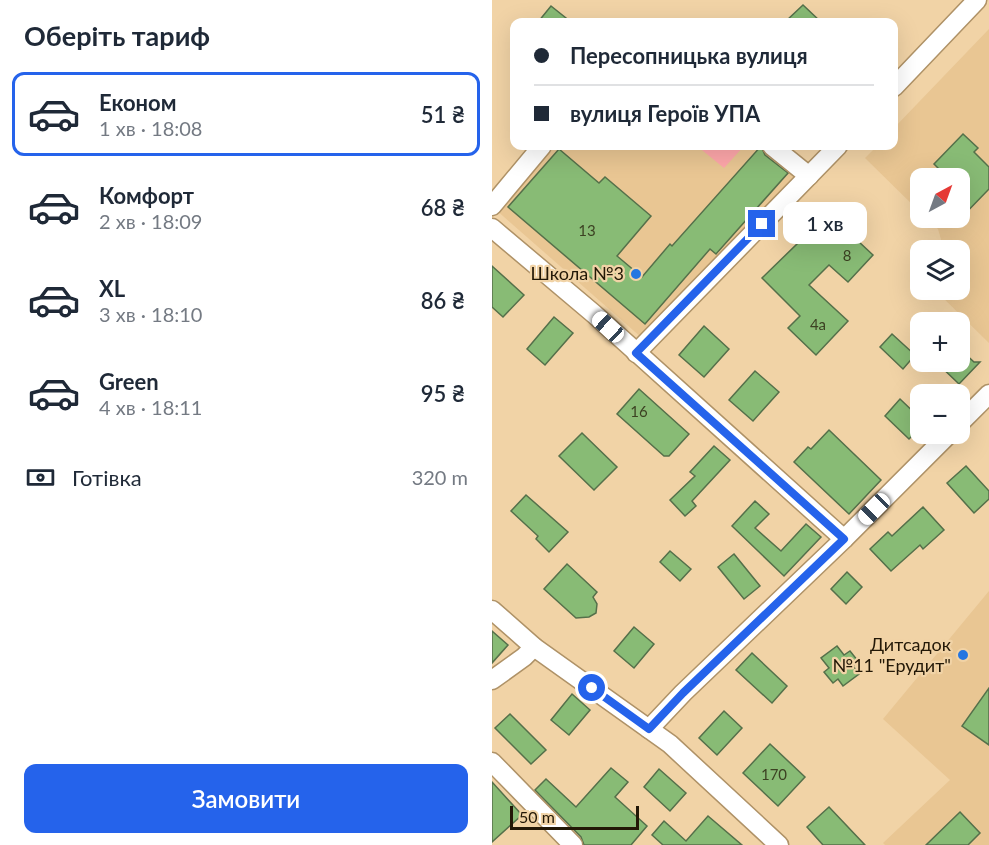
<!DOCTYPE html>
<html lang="uk">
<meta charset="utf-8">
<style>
:root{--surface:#fff;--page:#f2f2f3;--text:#1f2937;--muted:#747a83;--line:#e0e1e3;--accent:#2563eb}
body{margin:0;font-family:Lato,sans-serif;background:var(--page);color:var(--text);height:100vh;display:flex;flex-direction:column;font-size:22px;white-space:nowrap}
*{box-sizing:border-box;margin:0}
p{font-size:20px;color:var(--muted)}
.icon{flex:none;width:33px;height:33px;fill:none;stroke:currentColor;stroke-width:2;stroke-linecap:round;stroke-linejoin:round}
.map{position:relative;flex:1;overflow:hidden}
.details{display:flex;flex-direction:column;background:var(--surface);width:492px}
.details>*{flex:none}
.guide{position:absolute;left:18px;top:18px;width:388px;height:132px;border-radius:12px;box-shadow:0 6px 24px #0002;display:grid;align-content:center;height:132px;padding:0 24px;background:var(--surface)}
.needle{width:39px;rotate:41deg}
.fabs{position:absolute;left:418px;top:168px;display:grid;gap:12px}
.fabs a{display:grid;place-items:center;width:60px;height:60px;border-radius:12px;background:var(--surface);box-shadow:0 6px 24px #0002;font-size:30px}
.scale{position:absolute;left:18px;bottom:15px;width:129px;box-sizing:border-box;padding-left:6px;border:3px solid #231807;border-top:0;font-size:16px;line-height:21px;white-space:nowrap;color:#231807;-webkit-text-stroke:4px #f1d3a6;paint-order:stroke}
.end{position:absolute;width:27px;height:27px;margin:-14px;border:8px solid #2563eb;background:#fff;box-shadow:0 0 0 3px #fff}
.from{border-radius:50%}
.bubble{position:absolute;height:42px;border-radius:12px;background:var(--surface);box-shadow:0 6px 24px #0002;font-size:20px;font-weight:600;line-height:42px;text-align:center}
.car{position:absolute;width:18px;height:36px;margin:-18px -9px;border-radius:8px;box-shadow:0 0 4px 2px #0007;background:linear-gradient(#fff 24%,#345 0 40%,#fff 0 76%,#345 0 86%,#fff 0)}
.guide b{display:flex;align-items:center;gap:21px;height:57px;font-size:22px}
.guide b+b{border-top:2px solid var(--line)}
.guide i{width:15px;height:15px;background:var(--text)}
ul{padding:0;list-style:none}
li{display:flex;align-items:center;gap:18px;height:84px;margin:0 12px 9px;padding:0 12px;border:3px solid transparent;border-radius:12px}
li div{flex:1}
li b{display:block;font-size:22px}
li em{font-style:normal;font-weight:600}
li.on{border-color:var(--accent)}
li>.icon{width:54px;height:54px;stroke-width:1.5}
h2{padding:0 24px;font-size:27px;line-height:72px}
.pay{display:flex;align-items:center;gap:15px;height:66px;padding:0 24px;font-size:22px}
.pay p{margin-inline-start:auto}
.cta{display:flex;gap:12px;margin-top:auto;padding:12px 24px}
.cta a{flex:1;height:69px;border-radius:12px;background:var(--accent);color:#fff;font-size:24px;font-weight:600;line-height:69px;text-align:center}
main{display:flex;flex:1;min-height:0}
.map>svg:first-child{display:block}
.built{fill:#e9c693}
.green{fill:#fea7aa}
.building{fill:#88bb75;stroke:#55704a;stroke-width:1.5}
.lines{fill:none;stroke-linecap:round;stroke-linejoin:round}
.street-casing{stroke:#af9267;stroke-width:21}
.street{stroke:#fff;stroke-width:18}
.route{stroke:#2563eb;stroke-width:8}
.poi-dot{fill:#2576e1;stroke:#f1d3a6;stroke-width:2}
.labels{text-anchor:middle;stroke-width:4.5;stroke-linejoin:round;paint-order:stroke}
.number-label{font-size:15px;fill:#3c4122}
.poi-label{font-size:18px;fill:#231807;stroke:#f1d3a6;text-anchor:end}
</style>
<main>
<section class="details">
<h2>Оберіть тариф</h2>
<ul>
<li class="on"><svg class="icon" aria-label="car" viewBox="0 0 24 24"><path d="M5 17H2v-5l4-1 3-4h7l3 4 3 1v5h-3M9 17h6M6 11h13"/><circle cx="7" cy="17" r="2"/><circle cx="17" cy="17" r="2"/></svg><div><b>Економ</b><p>1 хв · 18:08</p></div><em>51 ₴</em></li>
<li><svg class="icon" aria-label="car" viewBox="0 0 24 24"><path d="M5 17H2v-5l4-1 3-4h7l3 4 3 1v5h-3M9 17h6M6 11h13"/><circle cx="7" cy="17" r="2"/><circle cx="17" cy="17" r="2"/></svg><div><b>Комфорт</b><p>2 хв · 18:09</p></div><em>68 ₴</em></li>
<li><svg class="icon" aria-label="car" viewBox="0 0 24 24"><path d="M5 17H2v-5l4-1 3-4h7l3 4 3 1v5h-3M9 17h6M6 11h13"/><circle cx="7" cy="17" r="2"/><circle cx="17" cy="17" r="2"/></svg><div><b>XL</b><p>3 хв · 18:10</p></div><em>86 ₴</em></li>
<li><svg class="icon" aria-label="car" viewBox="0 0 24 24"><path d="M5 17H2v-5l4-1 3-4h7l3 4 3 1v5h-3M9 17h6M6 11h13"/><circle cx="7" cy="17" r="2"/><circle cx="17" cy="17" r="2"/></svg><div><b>Green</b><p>4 хв · 18:11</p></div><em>95 ₴</em></li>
</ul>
<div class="pay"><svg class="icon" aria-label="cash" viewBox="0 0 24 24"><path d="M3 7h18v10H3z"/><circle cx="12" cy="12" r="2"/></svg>Готівка<p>320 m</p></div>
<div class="cta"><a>Замовити</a></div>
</section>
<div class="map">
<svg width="497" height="845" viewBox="0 0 497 845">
<rect width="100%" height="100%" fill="#f1d3a6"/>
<g class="built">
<polygon points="497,29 497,343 443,290 468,290 468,250 443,250 450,243 446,229 434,218 468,218 468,178 429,178 429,213 373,158 385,146 402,146 402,128"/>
<polygon points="57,146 277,146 308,172 150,338 3,209"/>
<polygon points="497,591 497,845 393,845 391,843 458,780 391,719"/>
</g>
<polygon class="green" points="205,146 252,146 232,168"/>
<g class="building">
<polygon points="311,5 329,22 293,22"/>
<polygon points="59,6 79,22 46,22"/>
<polygon points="471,134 486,148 482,152 497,167 497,189 468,219 468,178 456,178 442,164"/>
<polygon points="269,146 273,155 296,173 224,254 218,249 153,324 16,207 67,149 107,183 113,177 159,216 125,256 150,277 178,244 180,246"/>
<polygon points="335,207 353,224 350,226 381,255 356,282 337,265 317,285 356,321 324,355 296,328 308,316 270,278 307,242 303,239"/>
<polygon points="0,266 32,295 11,317 0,307"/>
<polygon points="62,317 81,333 53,365 35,349"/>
<polygon points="212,326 237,349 212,377 187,355"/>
<polygon points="400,334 423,355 411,369 388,347"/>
<polygon points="468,349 482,362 488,362 467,384 444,362 468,362"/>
<polygon points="263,371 287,392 261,421 237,400"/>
<polygon points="147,389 197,434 177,456 172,456 125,414"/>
<polygon points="408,399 429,419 429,427 417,439 393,416"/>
<polygon points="337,430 389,480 357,514 302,462 316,447 319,449"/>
<polygon points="90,433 125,467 102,490 67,456"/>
<polygon points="222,446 238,460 200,501 204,506 193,516 178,500 203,476 198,472"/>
<polygon points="474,466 497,491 497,499 482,513 455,483"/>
<polygon points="34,495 76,532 57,552 44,539 46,536 19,511"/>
<polygon points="263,501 277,514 263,528 289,551 314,524 329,537 292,576 240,526"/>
<polygon points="431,507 452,530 431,549 428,545 399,571 378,549 396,532 400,536"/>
<polygon points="178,551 199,569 188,581 168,562"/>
<polygon points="242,554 268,586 252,599 226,567"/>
<polygon points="75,564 105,592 101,597 105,604 104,613 97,617 84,618 52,589"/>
<polygon points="355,572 370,587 354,604 339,589"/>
<polygon points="142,627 162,644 142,668 122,651"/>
<polygon points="0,631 16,645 0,663"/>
<polygon points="345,646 352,655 358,651 366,661 361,666 367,674 351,686 346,679 341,683 332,672 337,668 329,658"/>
<polygon points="260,653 295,686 280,703 244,670"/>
<polygon points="497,688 497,745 470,726"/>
<polygon points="80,694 98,710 77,735 59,720"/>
<polygon points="232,711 250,728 225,755 207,738"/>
<polygon points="18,714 54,750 39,764 3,728"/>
<polygon points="278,744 313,777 286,806 251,773"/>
<polygon points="119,768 136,782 123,797 155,826 139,845 92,845 89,837 43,790 54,779 84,807"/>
<polygon points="167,769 194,793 178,811 152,787"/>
<polygon points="0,782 30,815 0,842"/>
<polygon points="337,807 373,845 331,845 315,827"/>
<polygon points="468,812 488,833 476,845 434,845"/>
<polygon points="216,816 250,845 171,845 160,835 172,821 194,841"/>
</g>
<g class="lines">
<g class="street-casing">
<g id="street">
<polyline points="402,87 485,0"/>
<polyline points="280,146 317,176"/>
<polyline points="0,206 50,146"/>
<polyline points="0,228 102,314 352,539"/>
<polyline points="144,353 346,146"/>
<polyline points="468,423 497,394"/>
<polyline points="0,610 42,647 178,744 287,845"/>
<polyline points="0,680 32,657 42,647"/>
<polyline points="157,729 191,693 352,539 457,434"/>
<polyline points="0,762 81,845"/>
</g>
</g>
<use href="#street" class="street"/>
</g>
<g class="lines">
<polyline class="route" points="100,688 157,729 191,693 352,539 144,353 270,224"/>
</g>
<g class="poi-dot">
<circle cx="144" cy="274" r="6"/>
<circle cx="471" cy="655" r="6"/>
</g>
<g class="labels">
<g class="number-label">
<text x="95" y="236">13</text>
<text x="355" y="261">8</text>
<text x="326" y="330">4а</text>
<text x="147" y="417">16</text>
<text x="282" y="780">170</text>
</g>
<g class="poi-label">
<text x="132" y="280">Школа №3</text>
<text x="459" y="651">Дитсадок<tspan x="459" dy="21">№11 "Ерудит"</tspan></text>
</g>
</g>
</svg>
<div class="fabs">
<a><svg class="needle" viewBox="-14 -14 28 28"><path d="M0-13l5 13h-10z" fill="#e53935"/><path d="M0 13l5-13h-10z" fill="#747a83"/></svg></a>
<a><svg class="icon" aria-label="layers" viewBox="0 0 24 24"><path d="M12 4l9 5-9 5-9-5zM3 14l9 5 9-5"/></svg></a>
<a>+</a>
<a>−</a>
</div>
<div class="scale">50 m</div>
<i class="end from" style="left:100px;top:688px"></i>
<i class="end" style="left:270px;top:224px"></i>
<div class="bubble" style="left:291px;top:202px;width:84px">1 хв</div>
<i class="car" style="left:116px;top:327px;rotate:313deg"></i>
<i class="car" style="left:382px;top:509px;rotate:225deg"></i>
<div class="guide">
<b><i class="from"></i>Пересопницька вулиця</b>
<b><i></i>вулиця Героїв УПА</b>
</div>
</div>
</main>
